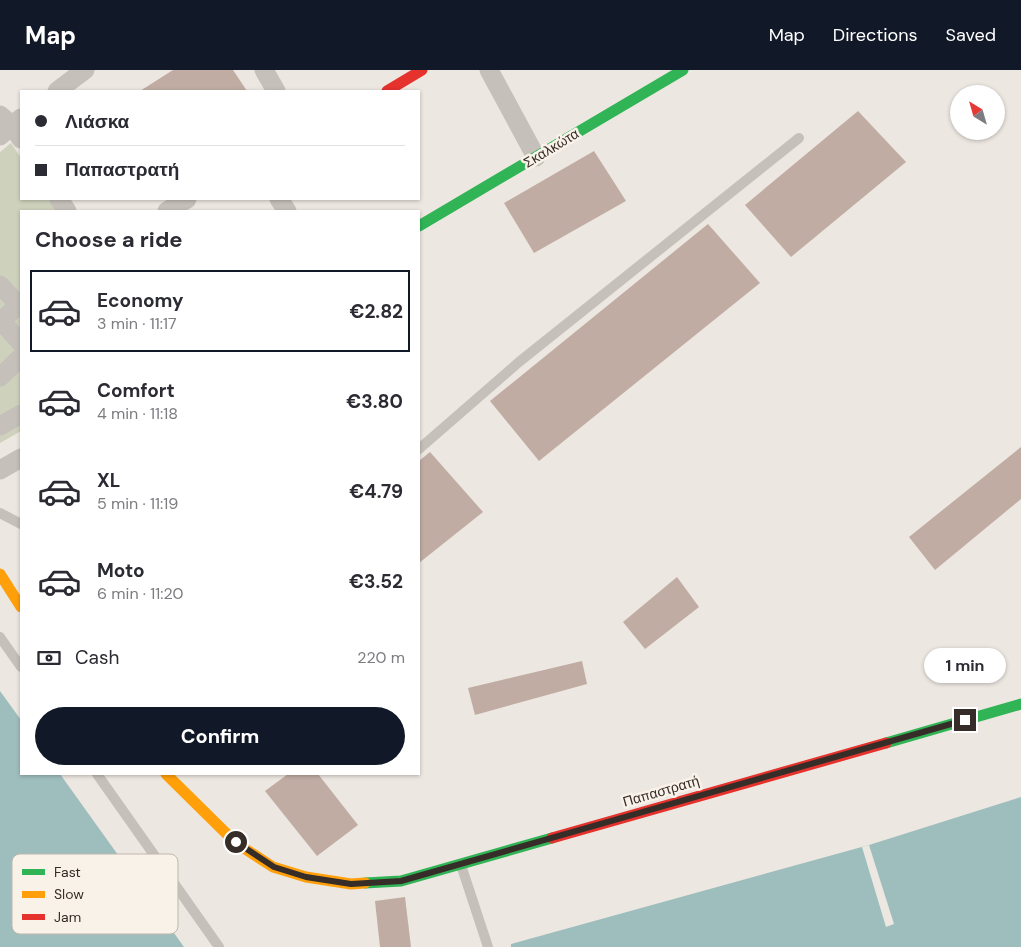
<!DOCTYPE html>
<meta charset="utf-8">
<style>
:root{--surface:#fff;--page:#f7f7f7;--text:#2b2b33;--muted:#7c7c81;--line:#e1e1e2;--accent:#111827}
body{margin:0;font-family:"DM Sans",sans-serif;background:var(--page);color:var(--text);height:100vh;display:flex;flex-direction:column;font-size:19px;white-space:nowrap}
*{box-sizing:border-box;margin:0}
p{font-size:16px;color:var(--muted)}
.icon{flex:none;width:28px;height:28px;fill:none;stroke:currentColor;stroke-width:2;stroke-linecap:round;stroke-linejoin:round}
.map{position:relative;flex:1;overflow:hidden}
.drawer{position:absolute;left:20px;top:140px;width:400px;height:565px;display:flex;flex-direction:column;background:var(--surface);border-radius:0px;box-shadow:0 1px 4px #0004}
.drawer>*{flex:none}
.hud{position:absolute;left:20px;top:20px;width:400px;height:110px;border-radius:0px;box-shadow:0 1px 4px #0004;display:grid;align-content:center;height:110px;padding:0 15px;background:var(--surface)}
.needle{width:32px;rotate:323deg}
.tools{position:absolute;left:950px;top:15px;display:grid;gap:10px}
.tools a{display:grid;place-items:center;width:55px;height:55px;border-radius:50%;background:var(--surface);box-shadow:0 1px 4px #0004;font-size:25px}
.end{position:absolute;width:22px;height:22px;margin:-11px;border:6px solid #372d28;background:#fff;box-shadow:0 0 0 2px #fff}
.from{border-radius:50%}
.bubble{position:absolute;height:35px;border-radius:18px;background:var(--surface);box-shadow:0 1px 4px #0004;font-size:16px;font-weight:700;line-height:35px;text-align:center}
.hud b{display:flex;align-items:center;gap:18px;height:48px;font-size:19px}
.hud b+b{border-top:1px solid var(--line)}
.hud i{width:12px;height:12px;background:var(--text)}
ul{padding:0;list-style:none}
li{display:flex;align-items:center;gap:15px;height:82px;margin:0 10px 8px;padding:0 5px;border:2px solid transparent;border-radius:0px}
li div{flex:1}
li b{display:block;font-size:19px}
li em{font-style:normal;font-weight:700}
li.on{border-color:var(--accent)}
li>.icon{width:45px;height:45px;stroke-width:1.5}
h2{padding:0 15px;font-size:22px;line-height:60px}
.pay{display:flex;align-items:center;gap:12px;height:55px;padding:0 15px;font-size:19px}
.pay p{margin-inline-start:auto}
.action{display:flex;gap:10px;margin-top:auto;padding:10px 15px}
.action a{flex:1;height:58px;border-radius:30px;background:var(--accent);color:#fff;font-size:20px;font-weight:700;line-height:58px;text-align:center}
header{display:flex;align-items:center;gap:30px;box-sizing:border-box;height:70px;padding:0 25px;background:var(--accent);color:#fff}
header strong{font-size:24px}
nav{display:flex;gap:28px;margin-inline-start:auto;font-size:18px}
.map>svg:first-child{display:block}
.green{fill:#ced2bc}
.water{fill:#9ebebd}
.pier{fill:#ede7e1}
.building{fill:#c0aca3}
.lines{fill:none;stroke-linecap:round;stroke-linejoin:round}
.lane{stroke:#c6c0ba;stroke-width:10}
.street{stroke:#c6c0ba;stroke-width:19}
.fast{stroke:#30b455;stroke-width:11}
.slow{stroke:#ff9f0a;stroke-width:11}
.jam{stroke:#e5322d;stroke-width:11}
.route{stroke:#372d28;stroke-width:6}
.labels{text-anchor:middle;stroke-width:5;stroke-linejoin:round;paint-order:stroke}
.street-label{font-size:14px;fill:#372d28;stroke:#f9f2e9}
.key{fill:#f9f2e9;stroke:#bfb7af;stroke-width:1}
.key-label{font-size:14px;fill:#372d28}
</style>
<header>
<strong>Map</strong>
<nav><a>Map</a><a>Directions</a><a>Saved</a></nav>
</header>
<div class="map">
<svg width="1021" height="877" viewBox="0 0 1021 877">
<rect width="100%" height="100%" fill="#ede7e1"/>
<polygon class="green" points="11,73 21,88 21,129 49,129 58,141 21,141 21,361 0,373 0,82"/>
<g class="water">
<polygon points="0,621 21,650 21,704 60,704 184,877 0,877"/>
<polygon points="1021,727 1021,877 511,877 511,874 869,775"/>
</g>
<polygon class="pier" points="869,775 894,854 886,857 862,777"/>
<g class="building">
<polygon points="173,0 233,0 247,21 140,21"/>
<polygon points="858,41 906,92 791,187 745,135"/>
<polygon points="594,81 626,131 534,183 504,133"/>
<polygon points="708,154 760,213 539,391 490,331"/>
<polygon points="1021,377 1021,429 935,500 909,467"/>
<polygon points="430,382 483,442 419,493 419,391"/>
<polygon points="677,507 699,537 645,579 623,552"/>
<polygon points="582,591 587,614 475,645 468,618"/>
<polygon points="288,704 318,704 358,755 317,786 265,721"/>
<polygon points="405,827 411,877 380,877 375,831"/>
</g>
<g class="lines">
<g class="lane">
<polyline points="419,379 519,292 799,68"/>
<polyline points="0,443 21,454"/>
<polyline points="0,567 21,597"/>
<polyline points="97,704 219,877"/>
<polyline points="461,795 488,877"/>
</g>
<g class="street">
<polyline points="264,0 276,21"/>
<polyline points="489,0 536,87"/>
<polyline points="57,21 85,0"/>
<polyline points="0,45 12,55 21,69"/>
<polyline points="0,66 21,48"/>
<polyline points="59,129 67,141"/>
<polyline points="279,129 287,141"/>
<polyline points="167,141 187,129"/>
<polyline points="0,215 19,235"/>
<polyline points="21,233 1,251 21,273"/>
<polyline points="0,307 21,287"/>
<polyline points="0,356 21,344"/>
<polyline points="0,400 21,388"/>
</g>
<g class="fast">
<polyline points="419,156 683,0"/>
<polyline points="886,673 1021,634"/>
<polyline points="365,813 401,811 552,768"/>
</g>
<g class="slow">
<polyline points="0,504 21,537"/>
<polyline points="166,704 236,773 273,797 306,807 351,814 365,813"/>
</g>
<g class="jam">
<polyline points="387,21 422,0"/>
<polyline points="552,768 886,673"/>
</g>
</g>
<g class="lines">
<polyline class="route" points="236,772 274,797 306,807 351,814 401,811 965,650"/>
</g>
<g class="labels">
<g class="street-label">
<text transform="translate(551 78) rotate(-31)" y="5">Σκαλκώτα</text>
<text transform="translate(661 721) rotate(-16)" y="5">Παπαστρατή</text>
</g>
</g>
<rect x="12" y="784" width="166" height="80" rx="8" class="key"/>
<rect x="22" y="799" width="23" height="6" fill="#30b455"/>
<rect x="22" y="821" width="23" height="7" fill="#ff9f0a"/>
<rect x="22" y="844" width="23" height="6" fill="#e5322d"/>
<g class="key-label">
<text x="54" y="807">Fast</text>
<text x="54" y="829">Slow</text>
<text x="54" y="852">Jam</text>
</g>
</svg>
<div class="tools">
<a><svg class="needle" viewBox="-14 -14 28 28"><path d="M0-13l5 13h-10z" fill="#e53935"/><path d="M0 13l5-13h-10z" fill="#7c7c81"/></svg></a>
</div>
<i class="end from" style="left:236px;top:772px"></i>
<i class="end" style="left:965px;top:650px"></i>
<div class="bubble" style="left:924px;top:578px;width:82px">1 min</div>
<div class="hud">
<b><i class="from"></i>Λιάσκα</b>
<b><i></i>Παπαστρατή</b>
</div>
<section class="drawer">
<h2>Choose a ride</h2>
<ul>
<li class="on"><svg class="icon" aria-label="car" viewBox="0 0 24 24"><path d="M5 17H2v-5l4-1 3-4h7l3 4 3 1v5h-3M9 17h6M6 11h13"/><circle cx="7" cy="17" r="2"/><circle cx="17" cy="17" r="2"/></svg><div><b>Economy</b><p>3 min · 11:17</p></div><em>€2.82</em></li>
<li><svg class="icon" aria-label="car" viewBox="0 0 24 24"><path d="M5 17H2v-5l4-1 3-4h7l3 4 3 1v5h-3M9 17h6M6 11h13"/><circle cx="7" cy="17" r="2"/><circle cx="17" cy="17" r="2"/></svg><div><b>Comfort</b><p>4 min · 11:18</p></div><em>€3.80</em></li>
<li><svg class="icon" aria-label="car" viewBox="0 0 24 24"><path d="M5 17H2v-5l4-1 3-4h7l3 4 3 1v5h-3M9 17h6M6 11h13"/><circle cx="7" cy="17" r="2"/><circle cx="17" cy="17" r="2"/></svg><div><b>XL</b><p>5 min · 11:19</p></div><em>€4.79</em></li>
<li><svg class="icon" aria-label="car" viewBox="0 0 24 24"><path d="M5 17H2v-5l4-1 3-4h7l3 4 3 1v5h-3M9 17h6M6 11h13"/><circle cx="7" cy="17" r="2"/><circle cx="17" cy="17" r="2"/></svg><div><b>Moto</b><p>6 min · 11:20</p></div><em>€3.52</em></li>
</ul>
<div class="pay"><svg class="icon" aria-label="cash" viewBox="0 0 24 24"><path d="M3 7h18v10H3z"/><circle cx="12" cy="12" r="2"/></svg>Cash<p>220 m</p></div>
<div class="action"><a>Confirm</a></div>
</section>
</div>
